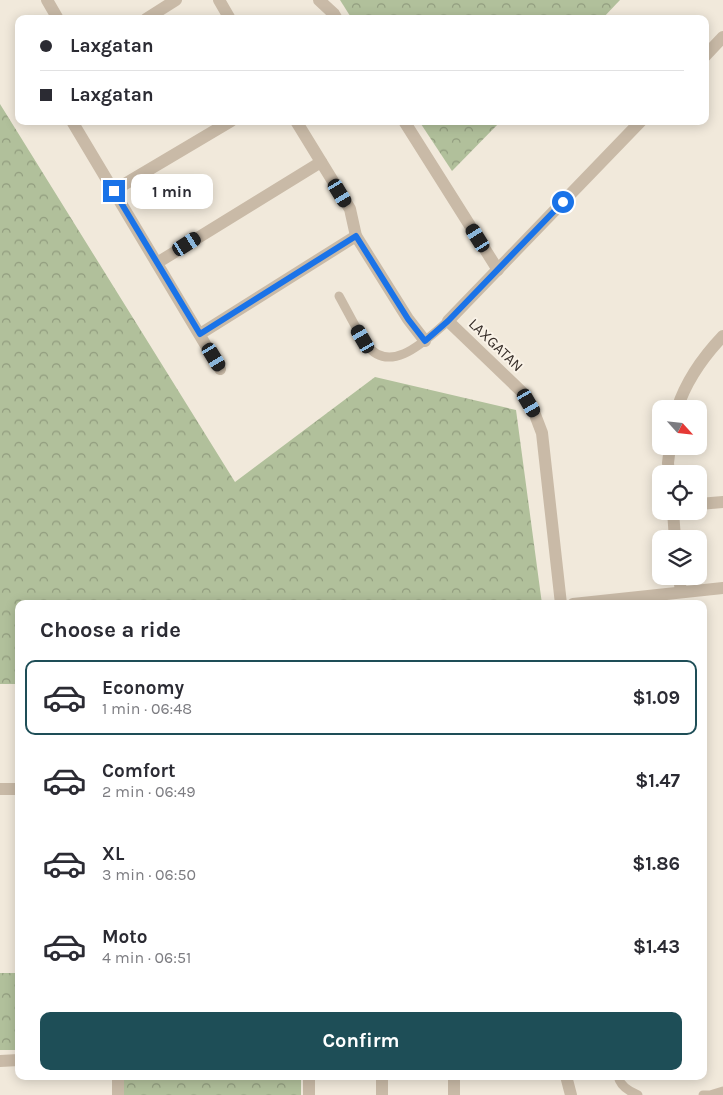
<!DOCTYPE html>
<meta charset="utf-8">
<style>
:root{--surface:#fff;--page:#f2f2f3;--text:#2b2b33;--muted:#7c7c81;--line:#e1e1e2;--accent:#1e4e57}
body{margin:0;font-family:Karla,sans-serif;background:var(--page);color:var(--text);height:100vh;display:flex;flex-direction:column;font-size:19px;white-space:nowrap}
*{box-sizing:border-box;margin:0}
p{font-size:16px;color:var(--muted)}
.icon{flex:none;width:28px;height:28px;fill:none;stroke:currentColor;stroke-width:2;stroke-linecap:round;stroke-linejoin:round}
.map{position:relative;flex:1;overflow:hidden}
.sheet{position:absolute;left:15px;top:600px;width:692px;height:480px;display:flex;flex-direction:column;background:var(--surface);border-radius:10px;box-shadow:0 2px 12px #0003}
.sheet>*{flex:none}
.top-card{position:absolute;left:15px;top:15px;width:694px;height:110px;border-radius:10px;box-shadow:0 2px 12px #0003;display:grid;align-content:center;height:110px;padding:0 25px;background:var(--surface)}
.needle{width:32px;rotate:117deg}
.fabs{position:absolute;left:652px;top:400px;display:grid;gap:10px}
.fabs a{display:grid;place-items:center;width:55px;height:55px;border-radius:10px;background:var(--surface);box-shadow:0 2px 12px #0003;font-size:25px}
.end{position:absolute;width:22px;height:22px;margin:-11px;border:6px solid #1a73e8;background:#fff;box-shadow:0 0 0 2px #fff}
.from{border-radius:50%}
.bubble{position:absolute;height:35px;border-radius:10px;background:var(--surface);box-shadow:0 2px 12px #0003;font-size:16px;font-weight:700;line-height:35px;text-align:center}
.car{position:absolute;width:15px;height:30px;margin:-15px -8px;border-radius:6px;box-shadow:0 0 4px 1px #0007;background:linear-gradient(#222 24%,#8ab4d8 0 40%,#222 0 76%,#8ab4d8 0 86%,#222 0)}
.top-card b{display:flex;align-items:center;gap:18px;height:48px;font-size:19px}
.top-card b+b{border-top:1px solid var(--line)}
.top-card i{width:12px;height:12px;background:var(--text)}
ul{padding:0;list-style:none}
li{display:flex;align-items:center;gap:15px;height:75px;margin:0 10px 8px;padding:0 15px;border:2px solid transparent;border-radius:10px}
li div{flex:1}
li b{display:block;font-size:19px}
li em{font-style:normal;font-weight:700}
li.current{border-color:var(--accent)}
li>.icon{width:45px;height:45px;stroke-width:1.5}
h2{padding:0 25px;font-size:22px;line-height:60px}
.primary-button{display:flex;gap:10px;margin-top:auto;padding:10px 25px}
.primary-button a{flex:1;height:58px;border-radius:10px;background:var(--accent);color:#fff;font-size:20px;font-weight:700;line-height:58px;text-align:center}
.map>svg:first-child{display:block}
.forest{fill:url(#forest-crowns)}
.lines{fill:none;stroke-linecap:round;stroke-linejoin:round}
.service{stroke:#c9baa7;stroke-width:9}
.pedestrian{stroke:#c9baa7;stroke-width:12}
.minor{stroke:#c9baa7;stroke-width:12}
.route{stroke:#1a73e8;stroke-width:6}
.labels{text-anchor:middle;stroke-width:4;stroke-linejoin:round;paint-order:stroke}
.street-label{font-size:15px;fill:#362d28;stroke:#f9f2e7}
</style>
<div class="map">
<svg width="723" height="1095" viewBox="0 0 723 1095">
<defs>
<pattern id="forest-crowns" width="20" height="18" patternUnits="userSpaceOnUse" patternTransform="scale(1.25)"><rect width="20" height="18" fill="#b1c09b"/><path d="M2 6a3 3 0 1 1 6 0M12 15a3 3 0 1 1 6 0" fill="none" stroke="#919c7e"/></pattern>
</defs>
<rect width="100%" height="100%" fill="#f1e9db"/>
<g class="forest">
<polygon points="340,0 620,0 602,19 352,19"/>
<polygon points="0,104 235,482 375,377 516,410 542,604 19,604 19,684 0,684"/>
<polygon points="419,121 501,121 452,171"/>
<rect x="0" y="973" width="19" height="77"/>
<rect x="123" y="1076" width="178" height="19"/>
</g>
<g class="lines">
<g class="service">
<path d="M339,296C348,312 356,329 366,344C390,377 427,339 448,321"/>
<path d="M618,1076C620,1086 628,1091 638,1095"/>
<polyline points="703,1095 710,1095 723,1091"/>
</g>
<polyline class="pedestrian" points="0,789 19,789"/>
<g class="minor">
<polyline points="47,0 58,19"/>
<polyline points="219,0 230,19"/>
<polyline points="319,0 334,14 337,19"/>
<polyline points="146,19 176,0"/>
<polyline points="705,56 723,37"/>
<polyline points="76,121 73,123 220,369"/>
<polyline points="296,121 350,209 356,236 408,319 425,341"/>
<polyline points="404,121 498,270"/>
<polyline points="113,191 231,121"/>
<polyline points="157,263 321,162"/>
<polyline points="200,334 356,236"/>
<path d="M677,409C686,381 703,357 723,336"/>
<polyline points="669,474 668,463 670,446"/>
<polyline points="699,504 723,502"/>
<polyline points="673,511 675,539"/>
<polyline points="679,576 681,592"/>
<polyline points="561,604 542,433 534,412 524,394 448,321 641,121"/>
<polyline points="573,604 723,588"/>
<polyline points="0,1061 19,1060"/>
<polyline points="309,1076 309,1095"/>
<polyline points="382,1076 382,1095"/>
<polyline points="454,1076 454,1095"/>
<polyline points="566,1076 571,1095"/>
<polyline points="118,1095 118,1076"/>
</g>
</g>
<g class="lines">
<polyline class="route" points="114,191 200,334 356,236 408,319 425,341 448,321 563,202"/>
</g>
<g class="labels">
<g class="street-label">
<text transform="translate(496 345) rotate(44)" y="5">LAXGATAN</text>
</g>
</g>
</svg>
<div class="fabs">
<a><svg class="needle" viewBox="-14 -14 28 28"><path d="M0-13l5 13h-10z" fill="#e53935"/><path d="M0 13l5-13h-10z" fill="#7c7c81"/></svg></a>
<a><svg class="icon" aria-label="locate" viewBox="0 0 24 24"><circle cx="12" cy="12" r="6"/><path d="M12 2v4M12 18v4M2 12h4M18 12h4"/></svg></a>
<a><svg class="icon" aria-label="layers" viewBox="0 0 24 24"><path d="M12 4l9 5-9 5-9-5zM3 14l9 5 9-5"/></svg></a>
</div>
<i class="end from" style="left:563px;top:202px"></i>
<i class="end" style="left:114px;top:191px"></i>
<div class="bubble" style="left:131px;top:174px;width:82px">1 min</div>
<i class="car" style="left:340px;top:193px;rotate:149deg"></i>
<i class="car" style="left:478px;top:238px;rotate:328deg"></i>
<i class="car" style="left:187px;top:244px;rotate:58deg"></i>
<i class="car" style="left:363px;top:339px;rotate:330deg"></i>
<i class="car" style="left:214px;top:357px;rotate:149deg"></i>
<i class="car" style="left:529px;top:403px;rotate:150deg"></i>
<div class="top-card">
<b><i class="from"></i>Laxgatan</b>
<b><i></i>Laxgatan</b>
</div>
<section class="sheet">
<h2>Choose a ride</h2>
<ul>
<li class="current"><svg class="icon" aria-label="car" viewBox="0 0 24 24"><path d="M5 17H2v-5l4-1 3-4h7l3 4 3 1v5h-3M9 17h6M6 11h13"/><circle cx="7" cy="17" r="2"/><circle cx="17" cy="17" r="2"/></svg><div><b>Economy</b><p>1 min · 06:48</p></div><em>$1.09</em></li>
<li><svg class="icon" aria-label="car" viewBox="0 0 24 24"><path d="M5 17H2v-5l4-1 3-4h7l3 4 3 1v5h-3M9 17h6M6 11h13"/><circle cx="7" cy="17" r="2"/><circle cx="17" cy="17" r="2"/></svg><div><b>Comfort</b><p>2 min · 06:49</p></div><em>$1.47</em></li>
<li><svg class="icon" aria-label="car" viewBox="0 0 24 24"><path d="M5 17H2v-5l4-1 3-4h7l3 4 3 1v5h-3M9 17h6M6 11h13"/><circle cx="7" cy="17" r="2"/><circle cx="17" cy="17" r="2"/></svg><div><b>XL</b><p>3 min · 06:50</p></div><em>$1.86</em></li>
<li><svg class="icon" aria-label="car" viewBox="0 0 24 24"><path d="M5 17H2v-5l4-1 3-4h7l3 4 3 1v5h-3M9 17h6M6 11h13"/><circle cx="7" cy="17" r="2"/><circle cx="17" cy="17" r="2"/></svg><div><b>Moto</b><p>4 min · 06:51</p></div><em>$1.43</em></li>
</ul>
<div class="primary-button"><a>Confirm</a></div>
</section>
</div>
